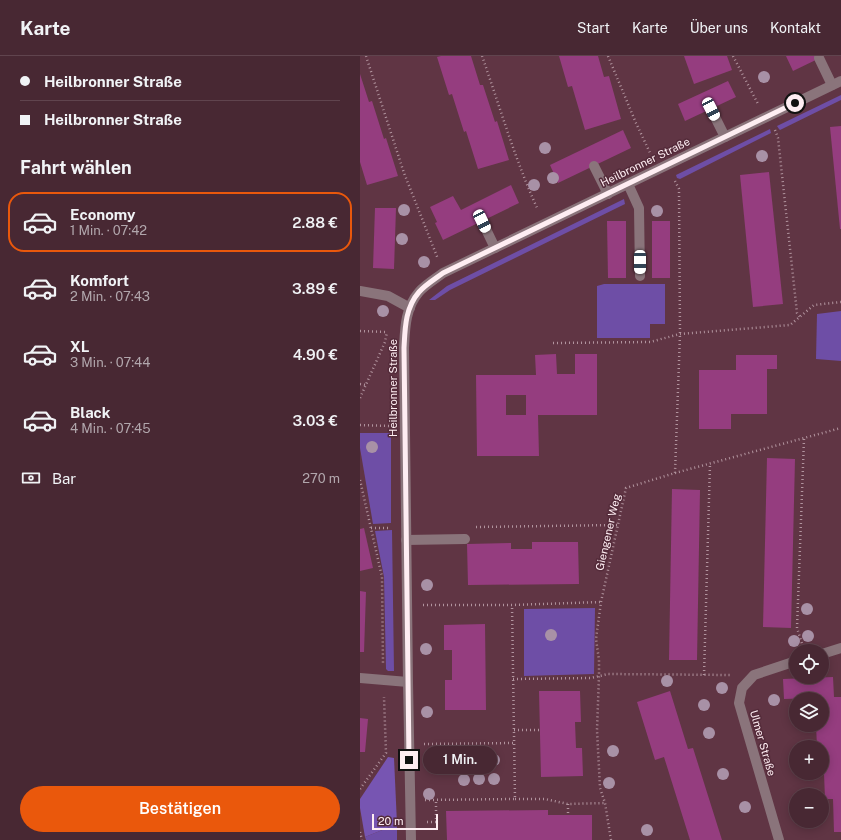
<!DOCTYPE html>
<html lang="de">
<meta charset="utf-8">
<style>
:root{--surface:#482833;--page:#4f303b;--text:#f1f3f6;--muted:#b1a6ac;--line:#60444e;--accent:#ea580c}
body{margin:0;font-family:"Public Sans",sans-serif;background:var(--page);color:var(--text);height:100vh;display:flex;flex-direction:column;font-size:15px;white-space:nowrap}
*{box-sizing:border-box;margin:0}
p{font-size:13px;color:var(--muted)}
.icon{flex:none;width:22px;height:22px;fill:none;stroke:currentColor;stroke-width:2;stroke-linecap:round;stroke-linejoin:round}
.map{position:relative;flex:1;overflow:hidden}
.sheet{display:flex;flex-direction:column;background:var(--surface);width:360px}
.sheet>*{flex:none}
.hud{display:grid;align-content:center;height:88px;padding:0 20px;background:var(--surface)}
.buttons{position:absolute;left:429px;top:588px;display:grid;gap:8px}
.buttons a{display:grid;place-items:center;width:40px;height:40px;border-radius:50%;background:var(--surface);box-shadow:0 2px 10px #0003,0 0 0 1px var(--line);font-size:20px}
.scale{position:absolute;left:12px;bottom:10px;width:66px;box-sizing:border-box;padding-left:4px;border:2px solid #feedf2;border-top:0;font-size:11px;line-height:14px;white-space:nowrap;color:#feedf2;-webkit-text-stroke:3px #542b3a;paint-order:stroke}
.end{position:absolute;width:18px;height:18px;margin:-9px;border:5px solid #feedf2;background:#111;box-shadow:0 0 0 2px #111}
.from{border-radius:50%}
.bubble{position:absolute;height:28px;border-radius:14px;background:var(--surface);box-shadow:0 2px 10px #0003,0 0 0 1px var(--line);font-size:13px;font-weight:600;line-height:28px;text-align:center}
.car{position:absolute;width:12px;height:24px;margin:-12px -6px;border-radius:5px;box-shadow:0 0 3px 1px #0007;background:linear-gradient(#fff 24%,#345 0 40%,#fff 0 76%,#345 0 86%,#fff 0)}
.hud b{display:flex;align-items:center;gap:14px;height:38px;font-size:15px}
.hud b+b{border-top:1px solid var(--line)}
.hud i{width:10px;height:10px;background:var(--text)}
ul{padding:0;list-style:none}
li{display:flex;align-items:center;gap:12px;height:60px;margin:0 8px 6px;padding:0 12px;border:2px solid transparent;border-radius:16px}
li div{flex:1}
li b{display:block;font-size:15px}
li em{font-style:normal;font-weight:600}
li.selected{border-color:var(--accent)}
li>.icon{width:36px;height:36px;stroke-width:1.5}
h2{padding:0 20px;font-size:18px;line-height:48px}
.pay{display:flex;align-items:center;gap:10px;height:44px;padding:0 20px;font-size:15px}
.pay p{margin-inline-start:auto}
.action{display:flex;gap:8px;margin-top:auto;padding:8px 20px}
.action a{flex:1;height:46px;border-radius:24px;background:var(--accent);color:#fff;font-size:16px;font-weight:600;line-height:46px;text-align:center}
header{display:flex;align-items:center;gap:24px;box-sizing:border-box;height:56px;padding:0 20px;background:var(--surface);border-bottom:1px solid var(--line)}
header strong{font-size:19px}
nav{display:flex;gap:22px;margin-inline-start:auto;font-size:14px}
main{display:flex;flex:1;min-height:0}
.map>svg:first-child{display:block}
.green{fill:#6e4ea6}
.forest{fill:#7755b2}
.building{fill:#953d7f;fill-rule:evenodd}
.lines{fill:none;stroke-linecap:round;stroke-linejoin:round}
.path{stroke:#b1949e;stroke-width:2.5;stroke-dasharray:1 3;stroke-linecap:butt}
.minor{stroke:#8a747b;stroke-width:10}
.tree{fill:#a891a6}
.route{stroke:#feedf2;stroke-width:5}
.labels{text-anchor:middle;stroke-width:3;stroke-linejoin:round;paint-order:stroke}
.street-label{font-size:11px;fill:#feedf2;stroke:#542b3a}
</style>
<header>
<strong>Karte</strong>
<nav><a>Start</a><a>Karte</a><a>Über uns</a><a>Kontakt</a></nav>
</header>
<main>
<section class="sheet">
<div class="hud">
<b><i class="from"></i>Heilbronner Straße</b>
<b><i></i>Heilbronner Straße</b>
</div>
<h2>Fahrt wählen</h2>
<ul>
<li class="selected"><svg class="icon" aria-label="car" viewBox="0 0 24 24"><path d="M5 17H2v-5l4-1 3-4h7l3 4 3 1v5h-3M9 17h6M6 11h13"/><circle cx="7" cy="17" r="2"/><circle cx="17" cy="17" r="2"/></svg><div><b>Economy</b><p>1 Min. · 07:42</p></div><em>2.88 €</em></li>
<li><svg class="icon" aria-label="car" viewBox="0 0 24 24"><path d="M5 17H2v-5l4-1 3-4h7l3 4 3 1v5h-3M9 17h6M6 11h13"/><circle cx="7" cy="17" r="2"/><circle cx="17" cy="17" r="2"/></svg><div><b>Komfort</b><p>2 Min. · 07:43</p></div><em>3.89 €</em></li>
<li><svg class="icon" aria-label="car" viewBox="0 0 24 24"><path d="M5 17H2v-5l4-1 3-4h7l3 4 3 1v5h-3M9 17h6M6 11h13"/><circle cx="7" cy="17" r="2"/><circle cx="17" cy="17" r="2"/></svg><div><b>XL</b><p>3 Min. · 07:44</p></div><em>4.90 €</em></li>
<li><svg class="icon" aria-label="car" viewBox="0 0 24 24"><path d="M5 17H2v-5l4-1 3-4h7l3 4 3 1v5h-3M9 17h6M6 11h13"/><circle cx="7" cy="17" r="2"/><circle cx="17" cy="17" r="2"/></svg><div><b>Black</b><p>4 Min. · 07:45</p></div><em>3.03 €</em></li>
</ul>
<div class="pay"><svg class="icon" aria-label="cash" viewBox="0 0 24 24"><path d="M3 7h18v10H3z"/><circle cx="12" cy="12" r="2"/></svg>Bar<p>270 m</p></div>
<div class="action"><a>Bestätigen</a></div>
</section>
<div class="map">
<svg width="481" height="784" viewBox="0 0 481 784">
<rect width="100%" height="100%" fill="#603544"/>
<g class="green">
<polygon points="481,39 481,44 420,74 419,73 417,70"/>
<polygon points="410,73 411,77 409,78 320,123 317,122 316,119"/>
<polygon points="264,143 265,148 90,234 75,244 69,244 87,230"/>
<polygon points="244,228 305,228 305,268 290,268 290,282 237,282 237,230"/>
<polygon points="481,255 481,305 456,303 457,258"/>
<polygon points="0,377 31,377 31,467 13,468 0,392"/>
<polygon points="32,474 34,615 28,615 26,613 24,521 15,475"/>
<polygon points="235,552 234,618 164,620 164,553"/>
<polygon points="37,768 37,784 6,784 5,781"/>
</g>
<polygon class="forest" points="28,701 34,702 37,768 5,781 0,752 0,743"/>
<g class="building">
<polygon points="81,0 111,0 120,29 123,29 135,66 137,65 149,104 118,113 106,75 104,76 92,38 89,39 77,1"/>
<polygon points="199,0 238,0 244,21 249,20 261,63 225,74 212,30 208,31"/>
<polygon points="324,0 367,0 372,14 334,28"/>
<polygon points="426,0 464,0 433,15"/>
<polygon points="0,18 9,46 12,45 24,83 26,82 38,120 7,129 0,106"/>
<polygon points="368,25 376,41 325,65 318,48"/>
<polygon points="481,70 481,173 480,173 470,71"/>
<polygon points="263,74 271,92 198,127 190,109"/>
<polygon points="409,116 423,248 393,251 380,119"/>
<polygon points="151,129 159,147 83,184 75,167 77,166 70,151 93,140 101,154"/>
<polygon points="15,152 36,152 34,213 13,212"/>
<polygon points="247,165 266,165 266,222 248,222"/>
<rect x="292" y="165" width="18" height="57"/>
<path d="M196,298L197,318H215V298H237V359H178L179,400H117L116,319H176L175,299ZM146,339H166V359H146Z"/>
<polygon points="376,299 417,299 417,313 407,313 407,358 371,358 371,373 339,373 339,314 376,314"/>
<polygon points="407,402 435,403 431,572 403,571"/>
<polygon points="312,433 340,434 337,604 309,604"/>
<polygon points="4,472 13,512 0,515 0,473"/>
<polygon points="172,486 218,486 219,528 108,529 107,488 151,487 151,493 172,493"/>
<polygon points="0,535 6,536 4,596 0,596"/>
<polygon points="125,568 126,654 85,654 85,624 92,624 92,594 84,594 84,569"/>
<polygon points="473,621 474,641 481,641 481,776 474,776 473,743 465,743 463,692 457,691 456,669 462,669 462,643 455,643 455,642 424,643 423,623"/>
<polygon points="179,635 220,635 221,666 215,666 216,692 222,692 223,720 181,721"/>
<polygon points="310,635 328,693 333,692 362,784 330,784 304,701 295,704 277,646"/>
<polygon points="0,662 8,663 5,696 0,696"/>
<polygon points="188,754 188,759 232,759 232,784 87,784 86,755"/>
</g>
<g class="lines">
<g class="path">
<polyline points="6,0 44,117 78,203"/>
<path d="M122,0C140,51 155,104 178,154"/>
<polyline points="248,0 276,67 291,99"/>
<polyline points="373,0 398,48"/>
<polyline points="415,74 418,82 437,257 440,261"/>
<polyline points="0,275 27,276"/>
<polyline points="193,287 290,286 320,278 430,269 454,249 481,246"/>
<polyline points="0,328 6,329"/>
<polyline points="0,342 25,286 27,276"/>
<polyline points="0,369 29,370"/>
<polyline points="315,417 481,372"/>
<polyline points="0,424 22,521 23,608"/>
<polyline points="116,471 258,469"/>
<polyline points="11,472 31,472"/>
<polyline points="63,549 152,549 241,546"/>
<polyline points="443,591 437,572 444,383"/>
<polyline points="344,619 350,408"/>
<polyline points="153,623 231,622 248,618 371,619"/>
<polyline points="154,674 179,674"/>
<polyline points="64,688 154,687"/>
<polyline points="0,733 26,697 24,641"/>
<polyline points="155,743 185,743 208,748 245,747"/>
<polyline points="65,744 155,743 152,549"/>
<polyline points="208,748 208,759"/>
<polyline points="67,766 76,766 76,744"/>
<polyline points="0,776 2,784"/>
<polyline points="251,784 245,747 240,732 237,674 239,620 239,604 236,583 241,546 266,432 315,417 320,278 319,133 314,123"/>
</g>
<g class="minor">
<polyline points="459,2 472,29"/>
<polyline points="351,53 365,81"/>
<polyline points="234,110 248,138"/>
<polyline points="268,128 279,152 280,220"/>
<polyline points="122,165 135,192"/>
<polyline points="0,235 28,240 50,252"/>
<polyline points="46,484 105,483"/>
<polyline points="462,598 481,592"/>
<polyline points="0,622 48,626"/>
<path d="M51,784L48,626L44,292C45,273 45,252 59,236C65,229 75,223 83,217L481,25"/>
<polyline points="419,784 379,647 382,632 394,619 436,605"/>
</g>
</g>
<g class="tree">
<circle cx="404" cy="21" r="6"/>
<circle cx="185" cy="92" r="6"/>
<circle cx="402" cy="100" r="6"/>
<circle cx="193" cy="122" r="6"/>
<circle cx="174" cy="129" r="6"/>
<circle cx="44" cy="154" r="6"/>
<circle cx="297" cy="155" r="6"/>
<circle cx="42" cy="183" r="6"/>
<circle cx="64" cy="206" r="6"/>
<circle cx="23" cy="255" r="6"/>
<circle cx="12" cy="391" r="6"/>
<circle cx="67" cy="529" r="6"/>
<circle cx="447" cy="553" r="6"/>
<circle cx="191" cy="579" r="6"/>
<circle cx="448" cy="580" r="6"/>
<circle cx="434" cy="585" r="6"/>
<circle cx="66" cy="593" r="6"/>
<circle cx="307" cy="625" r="6"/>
<circle cx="362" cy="632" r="6"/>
<circle cx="414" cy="644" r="6"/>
<circle cx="344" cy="649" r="6"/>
<circle cx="67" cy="656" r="6"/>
<circle cx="349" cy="677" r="6"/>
<circle cx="253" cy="695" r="6"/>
<circle cx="104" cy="704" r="6"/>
<circle cx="119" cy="704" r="6"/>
<circle cx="134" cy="704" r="6"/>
<circle cx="363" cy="718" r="6"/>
<circle cx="119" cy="723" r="6"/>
<circle cx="134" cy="723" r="6"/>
<circle cx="104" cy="724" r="6"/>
<circle cx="249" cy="727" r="6"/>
<circle cx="69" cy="738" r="6"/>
<circle cx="385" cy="751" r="6"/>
<circle cx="287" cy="774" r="6"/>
</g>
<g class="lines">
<path class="route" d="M49,704L44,292C45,273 45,252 59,236C65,229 75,223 83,217L435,47"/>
</g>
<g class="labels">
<g class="street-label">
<text transform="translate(285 106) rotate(-26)" y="4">Heilbronner Straße</text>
<text transform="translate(33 332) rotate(-90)" y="4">Heilbronner Straße</text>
<text transform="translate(248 476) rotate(-77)" y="4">Giengener Weg</text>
<text transform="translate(403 687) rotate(74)" y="4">Ulmer Straße</text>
</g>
</g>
</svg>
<div class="buttons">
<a><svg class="icon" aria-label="locate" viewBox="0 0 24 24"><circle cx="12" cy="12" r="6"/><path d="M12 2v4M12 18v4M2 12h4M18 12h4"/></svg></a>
<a><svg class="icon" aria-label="layers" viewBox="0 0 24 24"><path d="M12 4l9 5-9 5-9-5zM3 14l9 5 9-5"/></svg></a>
<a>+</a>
<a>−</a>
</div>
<div class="scale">20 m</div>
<i class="end from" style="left:435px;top:47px"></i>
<i class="end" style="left:49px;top:704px"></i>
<div class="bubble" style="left:63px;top:690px;width:74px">1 Min.</div>
<i class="car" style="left:351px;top:53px;rotate:153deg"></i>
<i class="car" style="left:122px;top:165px;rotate:154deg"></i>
<i class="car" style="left:280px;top:206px;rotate:180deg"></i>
</div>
</main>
